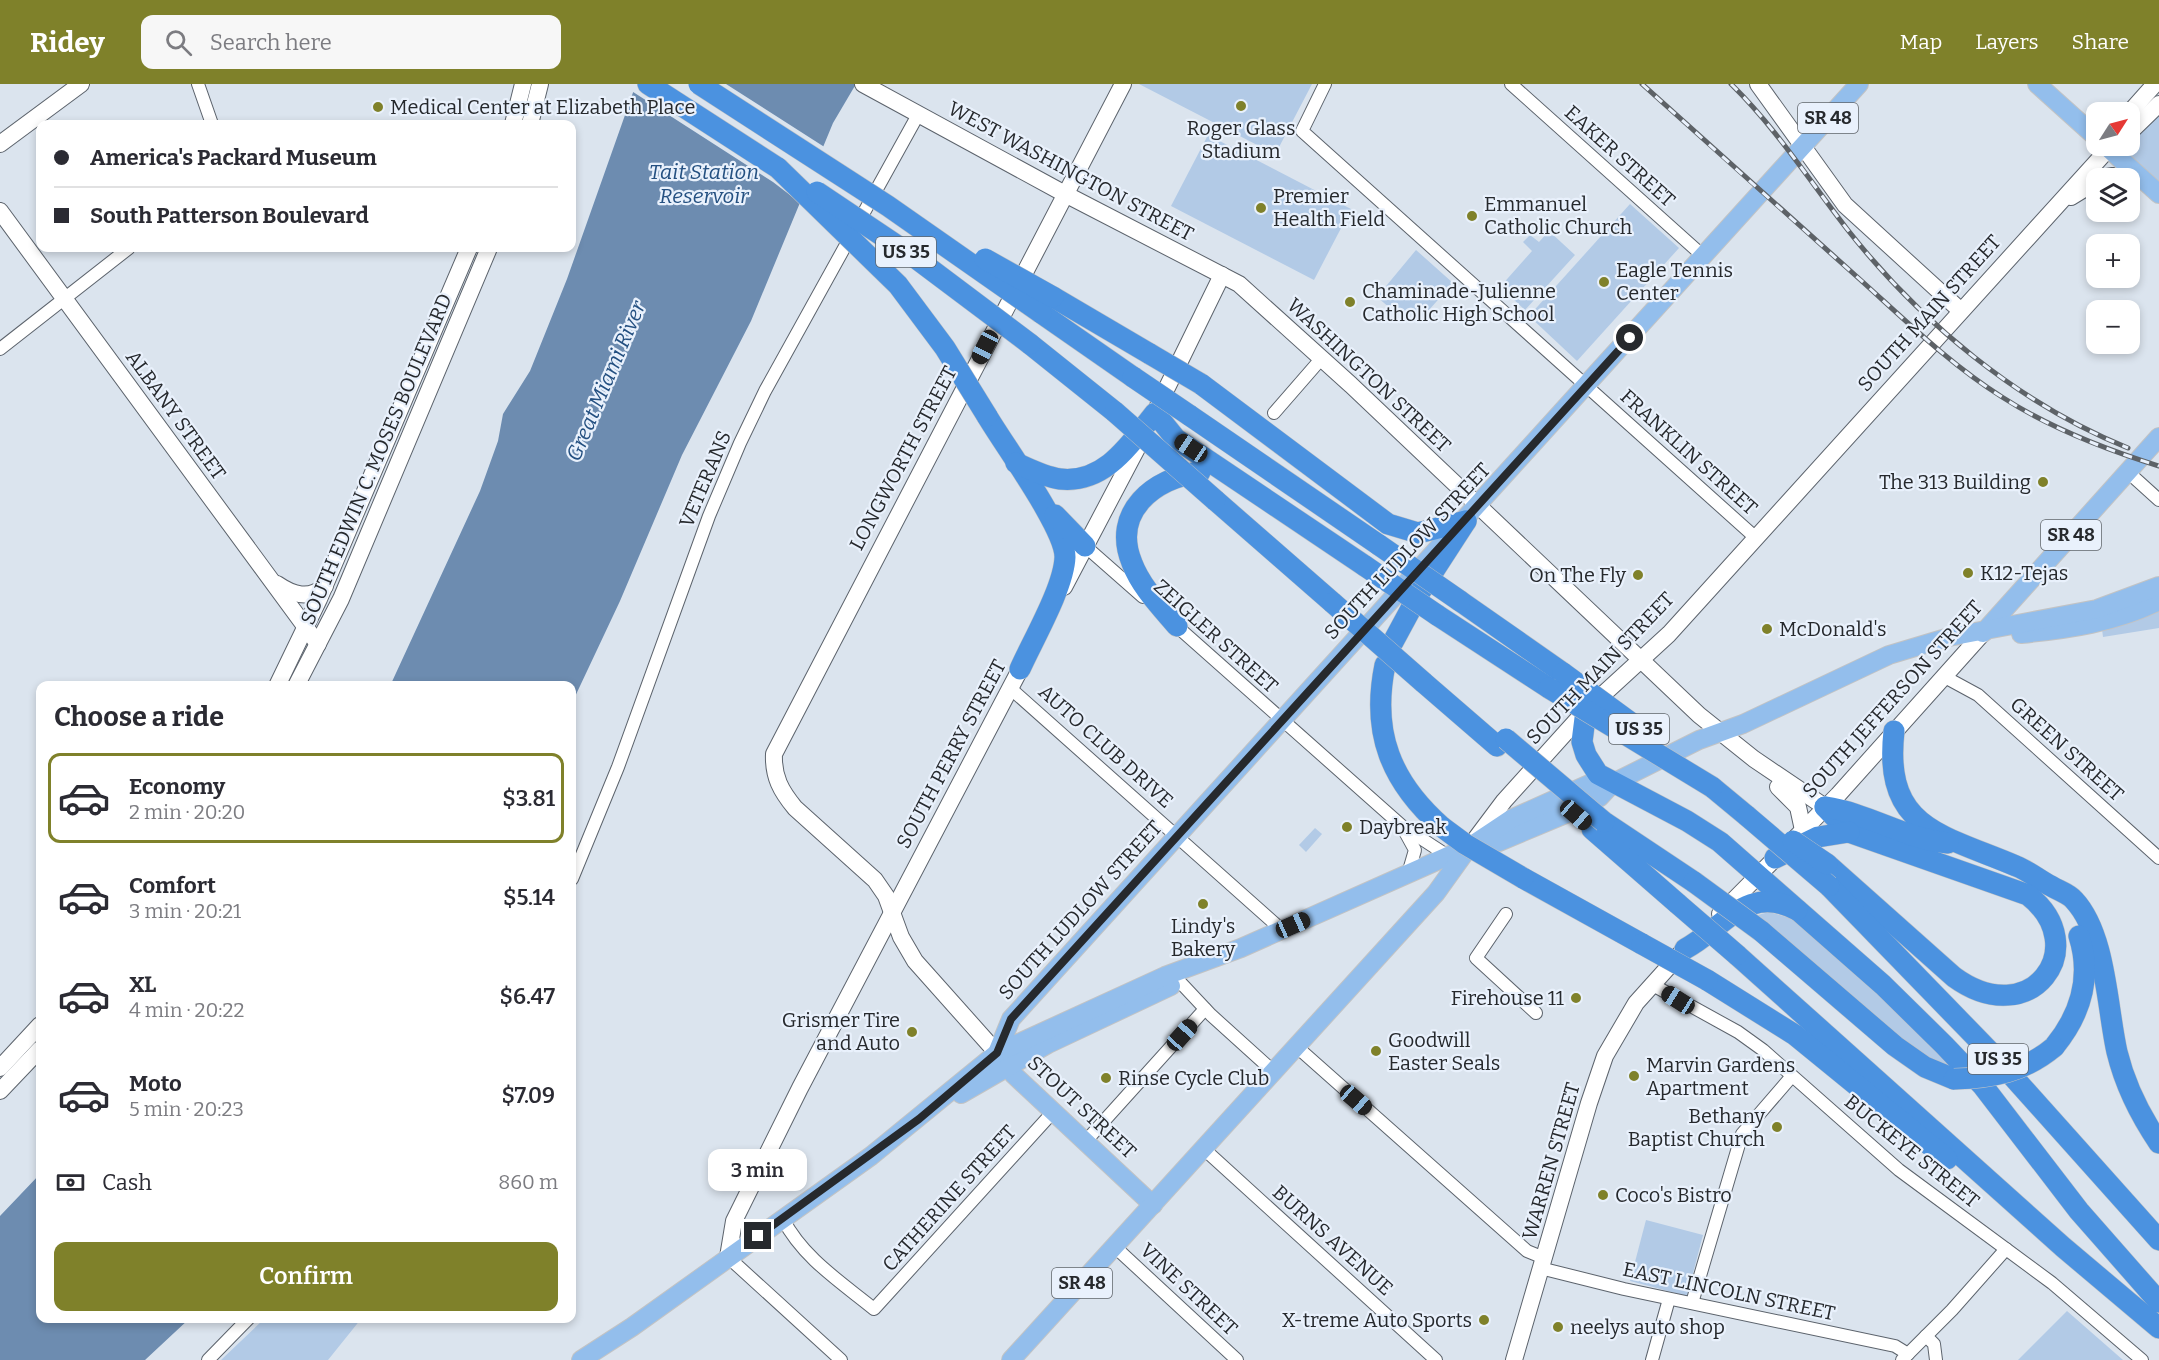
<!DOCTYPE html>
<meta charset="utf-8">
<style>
:root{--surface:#fff;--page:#f7f7f7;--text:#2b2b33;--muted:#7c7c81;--line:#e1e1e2;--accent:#7f812a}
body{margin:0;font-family:Bitter,serif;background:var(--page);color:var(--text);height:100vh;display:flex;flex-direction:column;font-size:22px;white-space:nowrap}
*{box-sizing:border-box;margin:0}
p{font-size:20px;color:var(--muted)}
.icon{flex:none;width:33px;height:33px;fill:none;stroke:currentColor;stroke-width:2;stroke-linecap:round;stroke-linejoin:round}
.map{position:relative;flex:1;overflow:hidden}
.side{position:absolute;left:36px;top:597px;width:540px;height:642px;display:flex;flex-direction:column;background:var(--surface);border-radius:12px;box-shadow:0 3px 9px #0003}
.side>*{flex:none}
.top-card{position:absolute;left:36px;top:36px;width:540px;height:132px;border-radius:12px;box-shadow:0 3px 9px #0003;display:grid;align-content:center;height:132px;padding:0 18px;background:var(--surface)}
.needle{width:39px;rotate:54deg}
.fabs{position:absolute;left:2086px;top:18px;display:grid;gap:12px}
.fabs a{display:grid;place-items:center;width:54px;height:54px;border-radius:12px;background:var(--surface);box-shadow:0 3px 9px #0003;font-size:30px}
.end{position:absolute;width:27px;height:27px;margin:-14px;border:8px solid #26292d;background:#fff;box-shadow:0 0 0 3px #fff}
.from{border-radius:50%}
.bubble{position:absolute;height:42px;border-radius:12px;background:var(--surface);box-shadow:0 3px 9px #0003;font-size:20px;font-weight:600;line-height:42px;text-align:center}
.car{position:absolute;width:18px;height:36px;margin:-18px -9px;border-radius:8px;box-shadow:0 0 4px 2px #0007;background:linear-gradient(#222 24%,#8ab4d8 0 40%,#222 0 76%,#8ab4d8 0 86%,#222 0)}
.top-card b{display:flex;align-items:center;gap:21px;height:57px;font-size:22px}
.top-card b+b{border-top:2px solid var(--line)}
.top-card i{width:15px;height:15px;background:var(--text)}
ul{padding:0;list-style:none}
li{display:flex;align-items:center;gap:18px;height:90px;margin:0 12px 9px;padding:0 6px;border:3px solid transparent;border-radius:12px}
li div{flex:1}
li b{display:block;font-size:22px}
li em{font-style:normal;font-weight:600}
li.selected{border-color:var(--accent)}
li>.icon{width:54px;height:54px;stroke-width:1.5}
h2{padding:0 18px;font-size:27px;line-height:72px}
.pay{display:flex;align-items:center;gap:15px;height:66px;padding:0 18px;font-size:22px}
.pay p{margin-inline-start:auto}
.button{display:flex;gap:12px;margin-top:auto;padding:12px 18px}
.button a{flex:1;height:69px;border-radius:12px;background:var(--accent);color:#fff;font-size:24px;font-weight:600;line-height:69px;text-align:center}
header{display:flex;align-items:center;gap:36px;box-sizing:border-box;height:84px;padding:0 30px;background:var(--accent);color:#fff}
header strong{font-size:28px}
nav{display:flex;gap:33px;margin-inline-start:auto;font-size:21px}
.search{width:420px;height:54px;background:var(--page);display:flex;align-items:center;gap:15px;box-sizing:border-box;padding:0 21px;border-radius:12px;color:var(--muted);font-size:22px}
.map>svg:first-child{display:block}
.green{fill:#b2cae6}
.water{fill:#6d8cb0}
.pier{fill:#dbe4ee}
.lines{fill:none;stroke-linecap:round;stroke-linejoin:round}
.street-casing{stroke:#5c636c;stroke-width:14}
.secondary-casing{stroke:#5c636c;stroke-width:18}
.primary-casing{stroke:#c2c3c4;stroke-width:20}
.highway-casing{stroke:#c2c3c4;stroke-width:22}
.street{stroke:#fff;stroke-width:12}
.secondary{stroke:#fff;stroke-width:16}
.primary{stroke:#93beec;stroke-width:18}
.highway{stroke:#4b92e0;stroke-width:21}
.rail-casing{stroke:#5d6267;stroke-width:5}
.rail{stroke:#e9f1fc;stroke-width:3;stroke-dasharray:9;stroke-linecap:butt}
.highway-bridge-casing{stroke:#c2c3c4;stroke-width:22;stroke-linecap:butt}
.highway-bridge{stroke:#4b92e0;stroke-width:21}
.route{stroke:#26292d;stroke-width:8}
.poi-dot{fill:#7f812a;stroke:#e9f1fc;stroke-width:2}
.labels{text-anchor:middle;stroke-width:4.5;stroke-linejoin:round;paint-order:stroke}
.shield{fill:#e9f1fc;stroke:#60656b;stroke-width:1.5}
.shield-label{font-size:18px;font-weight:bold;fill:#26292d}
.poi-label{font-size:20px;fill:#26292d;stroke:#e9f1fc;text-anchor:start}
.street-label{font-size:20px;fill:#26292d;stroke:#e9f1fc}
.water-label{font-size:21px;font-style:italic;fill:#245081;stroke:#e9f1fc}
</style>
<header>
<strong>Ridey</strong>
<div class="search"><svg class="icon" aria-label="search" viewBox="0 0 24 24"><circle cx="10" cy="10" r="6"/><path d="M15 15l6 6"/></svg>Search here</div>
<nav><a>Map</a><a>Layers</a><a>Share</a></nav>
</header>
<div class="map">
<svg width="2159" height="1276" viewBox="0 0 2159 1276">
<rect width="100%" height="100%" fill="#dbe4ee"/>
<g class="green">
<polygon points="1139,0 1312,0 1277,67 1262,60 1261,63"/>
<polygon points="2159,20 2159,110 2111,62 2130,62 2130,48"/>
<polygon points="1208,51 1351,125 1314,196 1171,122"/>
<polygon points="1630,120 1679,164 1577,277 1529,232"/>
<polygon points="1549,147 1575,171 1525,226 1500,203 1532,167 1523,158 1530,151 1539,158"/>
<polygon points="1416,166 1453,199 1420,236 1410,229 1397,230 1377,213"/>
<polygon points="2159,523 2159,544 2103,553 2102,545"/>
<polygon points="1315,744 1322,750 1306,768 1299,761"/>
<polygon points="1769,828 1794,835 1887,916 1953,984 1934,978 1899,956 1754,832"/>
<polygon points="1646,1136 1703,1151 1687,1212 1630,1197"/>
<polygon points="2067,1227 2123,1276 2018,1276"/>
<polygon points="264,1235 264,1234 361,1235 328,1276 221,1276"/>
</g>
<g class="water">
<polygon points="636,0 856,0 833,39 751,237 682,371 620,517 572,619 572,602 390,602 480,407 498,357 503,330 530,287 567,195"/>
<polygon points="40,1090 40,1234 189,1235 145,1276 0,1276 0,1132"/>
</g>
<polygon class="pier" points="632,0 726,0 826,64 803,121 773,98 630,6"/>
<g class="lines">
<g class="street-casing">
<g id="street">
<polyline points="198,0 212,40"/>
<polyline points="1325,0 1302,47 1756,454"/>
<polyline points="1511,0 1703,172"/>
<polyline points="0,265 129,164"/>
<polyline points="1274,329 1321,275"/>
<polyline points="2128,388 2159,416"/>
<polyline points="1085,462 1143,513"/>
<polyline points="1172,538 1402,742 1448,772"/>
<polyline points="1943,592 1978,611 2159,774"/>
<polyline points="1010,604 1282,846"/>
<polyline points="1404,746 1415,766 1408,790"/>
<polyline points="572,795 618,683 709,432 740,359 765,307 919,29"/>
<polyline points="1506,830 1476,874 1536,929"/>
<polyline points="1180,898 1211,931 1274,988"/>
<polyline points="1651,900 1738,948 1763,966 1899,1086 2052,1199 2142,1276"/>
<polyline points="1297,963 1527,1167 1544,1174"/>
<polyline points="1085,1058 1205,925"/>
<polyline points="1204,1065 1436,1276"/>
<path d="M783,1135C803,1174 841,1198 874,1225L1053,1028"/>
<polyline points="1115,1163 1237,1276"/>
<polyline points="728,1173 841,1276"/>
<polyline points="1540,1184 1624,1205 1895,1262 1908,1270"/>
<polyline points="1692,1219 1742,1050 1792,992"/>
<polyline points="1926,1252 1934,1260 1936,1276"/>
<polyline points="208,1276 249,1234"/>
<polyline points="1652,1276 1669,1215"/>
<polyline points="1902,1276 1952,1226 2006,1165"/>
</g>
</g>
<g class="secondary-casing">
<g id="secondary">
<polyline points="863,0 1065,110 1239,200 1351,301 1699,631 1754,675 1825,723"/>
<polyline points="1758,0 1845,121 1961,227"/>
<polyline points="2130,28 2155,0"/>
<polyline points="513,40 523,0"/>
<polyline points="530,40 540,0"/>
<polyline points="2130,48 2159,20"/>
<polyline points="0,60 81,0"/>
<polyline points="2101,94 2113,92 2128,94"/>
<polyline points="2071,113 2097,97"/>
<polyline points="0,127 318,560"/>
<polyline points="1158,322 1222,191"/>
<path d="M277,500C293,511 309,516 325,502"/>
<polyline points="1064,503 1143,353"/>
<polyline points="277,602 319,515 469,164"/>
<polyline points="296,602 341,515 489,164"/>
<polyline points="1778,703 1798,723 1803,746"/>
<polyline points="1471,761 1504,717 1586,626 1669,550 2111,62"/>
<polyline points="1720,830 1838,711 1983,549"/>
<path d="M997,969L915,877L901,853L886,812L875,796L795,724C781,707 773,693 774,670L1123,0"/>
<polyline points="0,984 40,941"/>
<polyline points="0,1007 40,965"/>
<polyline points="728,1173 734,1137 800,1004 1025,576"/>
<polyline points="1514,1276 1589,1019 1605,972 1636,919 1681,869"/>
</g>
</g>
<g class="primary-casing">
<g id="primary">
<polyline points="2037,0 2097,54"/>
<polyline points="2106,62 2159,110"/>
<polyline points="1983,549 2159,353"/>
<path d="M2021,550C2069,545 2114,539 2159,517"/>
<polyline points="997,969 1011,935 1859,0"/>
<polyline points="1000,973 1014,991 1153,1121"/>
<polyline points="961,1010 1048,960 1171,902"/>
<polyline points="581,1276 632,1243 871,1072 997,969 1165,892 1241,864 1448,772 1469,763 1499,758 1573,727 1600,713 1613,699 1699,656 1743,640 1889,571 1949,553 2097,525 2159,502"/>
<polyline points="1011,1276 1436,809 1469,763 1511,735 1596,697 1613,699"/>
</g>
</g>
<g class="highway-casing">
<g id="highway">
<polyline points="648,0 778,84"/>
<polyline points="1053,213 1150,270"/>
<polyline points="1041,229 1133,293"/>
<polyline points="1030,260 1115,328"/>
<polyline points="1201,300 1388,440 1418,449 1466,437"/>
<polyline points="1189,331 1379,461"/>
<path d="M987,332C1004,361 1065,444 1065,473C1064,503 1033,556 1020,585"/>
<path d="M1016,379C1029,385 1045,393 1060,395C1105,400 1130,360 1155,329L1176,355L1365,482"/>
<polyline points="1215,416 1333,519"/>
<polyline points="1055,431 1085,462"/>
<polyline points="1460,517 1563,589"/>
<polyline points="1437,531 1549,604"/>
<path d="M1177,542C1161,523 1141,503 1132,479C1111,428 1154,394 1200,388"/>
<polyline points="1393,558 1420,508 1466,437"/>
<path d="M1385,581C1371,649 1391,698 1442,743"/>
<polyline points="1423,598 1497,662"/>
<polyline points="1586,626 1582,658 1586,671 1598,690 1687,737 1720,758 1883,901 1944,961 1983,1002 2079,1127 2159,1218"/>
<path d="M1894,647C1883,745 1941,750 2016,782C2029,787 2039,796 2051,802C2059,807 2068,809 2074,816C2106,850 2107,924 2117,968C2125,1001 2140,1031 2159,1059"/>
<polyline points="1712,703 1747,732"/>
<path d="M1825,723L1849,748L2028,811C2094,863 2031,949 1954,893L1827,780"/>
<path d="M1825,723C1868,729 1905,755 1948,759"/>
<polyline points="1604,738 1694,798"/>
<polyline points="1592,745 1678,820"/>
<polyline points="1775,774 1818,753 1849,748"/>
<polyline points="1523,794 1642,860"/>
<polyline points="1829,802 1997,975 2159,1156"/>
<polyline points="1761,847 1895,962 1925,983 1954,995"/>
<path d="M1685,865C1723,845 1747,799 1797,826"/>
<polyline points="1737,871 2063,1163 2159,1244"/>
<polyline points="1707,896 1795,951 1947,1075"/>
<path d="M2054,963C2081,930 2092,893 2079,852"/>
</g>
</g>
<use href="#street" class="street"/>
<use href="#secondary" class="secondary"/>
<use href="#primary" class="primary"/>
<use href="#highway" class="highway"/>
<g class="rail-casing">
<g id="rail">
<path d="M1642,0C1713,64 1784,128 1855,191C1902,233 1948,279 2002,313C2050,344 2104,365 2159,382"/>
<path d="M1731,0C1776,44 1809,96 1847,145C1920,238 2019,320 2128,364"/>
</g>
</g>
<use href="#rail" class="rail"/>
<g class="highway-bridge-casing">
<g id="highway-bridge">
<polyline points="699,0 888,122 1041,229"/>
<polyline points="778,84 898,201 945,264 987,332"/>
<polyline points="817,108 917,175 1030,260"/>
<polyline points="985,175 1053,213"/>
<polyline points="1150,270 1201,300"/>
<polyline points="1133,293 1189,331"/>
<polyline points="1115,328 1215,416"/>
<polyline points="1379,461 1460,517"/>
<polyline points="1365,482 1437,531"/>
<polyline points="1333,519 1423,598"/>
<polyline points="1563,589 1634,641"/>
<polyline points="1549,604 1712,703"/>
<polyline points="1506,655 1604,738"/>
<polyline points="1747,732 1829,802"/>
<polyline points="1442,743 1465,760 1523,794"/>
<polyline points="1793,757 1827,780"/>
<polyline points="1694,798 1761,847"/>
<polyline points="1678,820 1737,871"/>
<polyline points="1642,860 1707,896"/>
<path d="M1954,995C1993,994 2024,988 2054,963"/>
</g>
</g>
<use href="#highway-bridge" class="highway-bridge"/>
</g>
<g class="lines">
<polyline class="route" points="758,1152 919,1035 997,969 1011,935 1630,254"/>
</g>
<g class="poi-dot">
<circle cx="1241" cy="22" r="6"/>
<circle cx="378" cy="23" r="6"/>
<circle cx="1261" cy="124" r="6"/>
<circle cx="1472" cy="132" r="6"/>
<circle cx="1604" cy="198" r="6"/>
<circle cx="1350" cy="218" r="6"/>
<circle cx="2043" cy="398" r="6"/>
<circle cx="1968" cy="489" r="6"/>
<circle cx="1638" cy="491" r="6"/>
<circle cx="1767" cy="545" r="6"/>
<circle cx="1347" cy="743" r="6"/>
<circle cx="1203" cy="820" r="6"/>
<circle cx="1576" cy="914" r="6"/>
<circle cx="912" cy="948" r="6"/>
<circle cx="1376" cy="967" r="6"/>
<circle cx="1634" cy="992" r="6"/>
<circle cx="1106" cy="994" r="6"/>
<circle cx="1777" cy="1043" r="6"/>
<circle cx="1603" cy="1111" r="6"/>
<circle cx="1484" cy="1236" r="6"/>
<circle cx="1558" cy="1243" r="6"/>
</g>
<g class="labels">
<g class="shield">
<rect x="1798" y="19" width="60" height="30" rx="4.5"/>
<rect x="876" y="153" width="60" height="30" rx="4.5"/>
<rect x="2041" y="436" width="60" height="30" rx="4.5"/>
<rect x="1609" y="630" width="60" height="30" rx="4.5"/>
<rect x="1968" y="960" width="60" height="30" rx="4.5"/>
<rect x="1052" y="1184" width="60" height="30" rx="4.5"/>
</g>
<g class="shield-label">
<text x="1828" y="40">SR 48</text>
<text x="906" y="174">US 35</text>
<text x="2071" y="457">SR 48</text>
<text x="1639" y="651">US 35</text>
<text x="1998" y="981">US 35</text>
<text x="1082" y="1205">SR 48</text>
</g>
<g class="poi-label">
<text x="390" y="30">Medical Center at Elizabeth Place</text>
<text x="1241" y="51" text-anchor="middle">Roger Glass<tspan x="1241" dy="23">Stadium</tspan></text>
<text x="1273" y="119">Premier<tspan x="1273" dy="23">Health Field</tspan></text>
<text x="1484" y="127">Emmanuel<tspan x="1484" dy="23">Catholic Church</tspan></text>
<text x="1616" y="193">Eagle Tennis<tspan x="1616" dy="23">Center</tspan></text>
<text x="1362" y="214">Chaminade-Julienne<tspan x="1362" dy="23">Catholic High School</tspan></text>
<text x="2031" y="405" text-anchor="end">The 313 Building</text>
<text x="1980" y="496">K12-Tejas</text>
<text x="1626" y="498" text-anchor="end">On The Fly</text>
<text x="1779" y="552">McDonald's</text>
<text x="1359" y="750">Daybreak</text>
<text x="1203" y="849" text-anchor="middle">Lindy's<tspan x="1203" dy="23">Bakery</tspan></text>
<text x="1564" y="921" text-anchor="end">Firehouse 11</text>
<text x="900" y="943" text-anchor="end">Grismer Tire<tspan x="900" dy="23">and Auto</tspan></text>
<text x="1388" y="963">Goodwill<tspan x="1388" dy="23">Easter Seals</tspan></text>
<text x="1646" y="988">Marvin Gardens<tspan x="1646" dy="23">Apartment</tspan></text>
<text x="1118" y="1001">Rinse Cycle Club</text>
<text x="1765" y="1039" text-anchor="end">Bethany<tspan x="1765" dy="23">Baptist Church</tspan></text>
<text x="1615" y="1118">Coco's Bistro</text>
<text x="1472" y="1243" text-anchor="end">X-treme Auto Sports</text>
<text x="1570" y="1250">neelys auto shop</text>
</g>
<g class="street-label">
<text transform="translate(1620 72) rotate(42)" y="7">EAKER STREET</text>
<text transform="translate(1071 87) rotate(28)" y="7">WEST WASHINGTON STREET</text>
<text transform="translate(1929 229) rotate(-48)" y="7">SOUTH MAIN STREET</text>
<text transform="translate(1369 291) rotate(43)" y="7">WASHINGTON STREET</text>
<text transform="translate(176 331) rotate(54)" y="7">ALBANY STREET</text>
<text transform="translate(1689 368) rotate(42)" y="7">FRANKLIN STREET</text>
<text transform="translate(903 374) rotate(-62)" y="7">LONGWORTH STREET</text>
<text transform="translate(376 375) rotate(-67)" y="7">SOUTH EDWIN C. MOSES BOULEVARD</text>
<text transform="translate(705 395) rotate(-67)" y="7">VETERANS</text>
<text transform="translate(1407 467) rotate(-47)" y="7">SOUTH LUDLOW STREET</text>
<text transform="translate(1216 552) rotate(42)" y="7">ZEIGLER STREET</text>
<text transform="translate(1600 584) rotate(-46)" y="7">SOUTH MAIN STREET</text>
<text transform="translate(1892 615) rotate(-48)" y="7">SOUTH JEFFERSON STREET</text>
<text transform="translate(1106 662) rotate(42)" y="7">AUTO CLUB DRIVE</text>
<text transform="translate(2067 665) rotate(42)" y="7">GREEN STREET</text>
<text transform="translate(951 670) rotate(-62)" y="7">SOUTH PERRY STREET</text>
<text transform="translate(1080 826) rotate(-48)" y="7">SOUTH LUDLOW STREET</text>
<text transform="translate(1082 1023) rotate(43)" y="7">STOUT STREET</text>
<text transform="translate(1912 1067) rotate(39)" y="7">BUCKEYE STREET</text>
<text transform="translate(1551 1077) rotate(-74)" y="7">WARREN STREET</text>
<text transform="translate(949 1114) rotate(-48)" y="7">CATHERINE STREET</text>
<text transform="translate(1333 1156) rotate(42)" y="7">BURNS AVENUE</text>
<text transform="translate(1189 1205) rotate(43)" y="7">VINE STREET</text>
<text transform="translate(1729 1207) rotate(12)" y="7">EAST LINCOLN STREET</text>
</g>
<g class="water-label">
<text x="704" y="95">Tait Station<tspan x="704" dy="24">Reservoir</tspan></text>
<text transform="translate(606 297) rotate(-67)" y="7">Great Miami River</text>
</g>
</g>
</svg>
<div class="fabs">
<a><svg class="needle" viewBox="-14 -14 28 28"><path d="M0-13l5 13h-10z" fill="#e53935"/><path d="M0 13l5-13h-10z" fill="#7c7c81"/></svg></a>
<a><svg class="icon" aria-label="layers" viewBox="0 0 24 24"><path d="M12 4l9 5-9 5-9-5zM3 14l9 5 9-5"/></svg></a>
<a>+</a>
<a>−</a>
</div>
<i class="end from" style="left:1630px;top:254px"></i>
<i class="end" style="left:758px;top:1152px"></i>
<div class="bubble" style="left:708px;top:1065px;width:99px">3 min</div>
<i class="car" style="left:985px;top:263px;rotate:207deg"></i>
<i class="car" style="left:1191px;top:364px;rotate:304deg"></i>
<i class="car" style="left:1576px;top:731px;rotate:131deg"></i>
<i class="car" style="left:1293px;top:841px;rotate:66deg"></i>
<i class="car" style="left:1678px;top:916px;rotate:302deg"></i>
<i class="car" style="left:1182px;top:951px;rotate:42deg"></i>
<i class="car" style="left:1356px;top:1016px;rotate:131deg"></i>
<div class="top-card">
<b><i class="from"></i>America's Packard Museum</b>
<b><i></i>South Patterson Boulevard</b>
</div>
<section class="side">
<h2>Choose a ride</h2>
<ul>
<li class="selected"><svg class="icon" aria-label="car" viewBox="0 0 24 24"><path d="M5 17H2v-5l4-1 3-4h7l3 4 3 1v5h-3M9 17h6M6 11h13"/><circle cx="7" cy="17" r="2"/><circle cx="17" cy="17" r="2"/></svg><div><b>Economy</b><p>2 min · 20:20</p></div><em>$3.81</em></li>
<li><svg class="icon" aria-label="car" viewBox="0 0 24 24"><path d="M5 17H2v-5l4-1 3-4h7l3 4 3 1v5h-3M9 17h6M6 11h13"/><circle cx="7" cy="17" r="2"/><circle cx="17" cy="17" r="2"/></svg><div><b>Comfort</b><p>3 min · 20:21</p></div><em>$5.14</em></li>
<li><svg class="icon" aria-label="car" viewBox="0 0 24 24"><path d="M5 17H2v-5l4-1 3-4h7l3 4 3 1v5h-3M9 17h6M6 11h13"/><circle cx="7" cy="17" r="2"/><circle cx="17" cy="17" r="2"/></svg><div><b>XL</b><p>4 min · 20:22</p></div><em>$6.47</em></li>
<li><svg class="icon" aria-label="car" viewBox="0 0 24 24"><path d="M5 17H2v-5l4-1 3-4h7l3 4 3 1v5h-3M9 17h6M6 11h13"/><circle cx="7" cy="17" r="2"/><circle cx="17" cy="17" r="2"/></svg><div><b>Moto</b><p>5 min · 20:23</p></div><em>$7.09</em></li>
</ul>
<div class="pay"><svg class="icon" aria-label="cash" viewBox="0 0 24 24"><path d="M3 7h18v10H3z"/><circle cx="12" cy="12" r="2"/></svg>Cash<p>860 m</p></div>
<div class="button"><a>Confirm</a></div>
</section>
</div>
